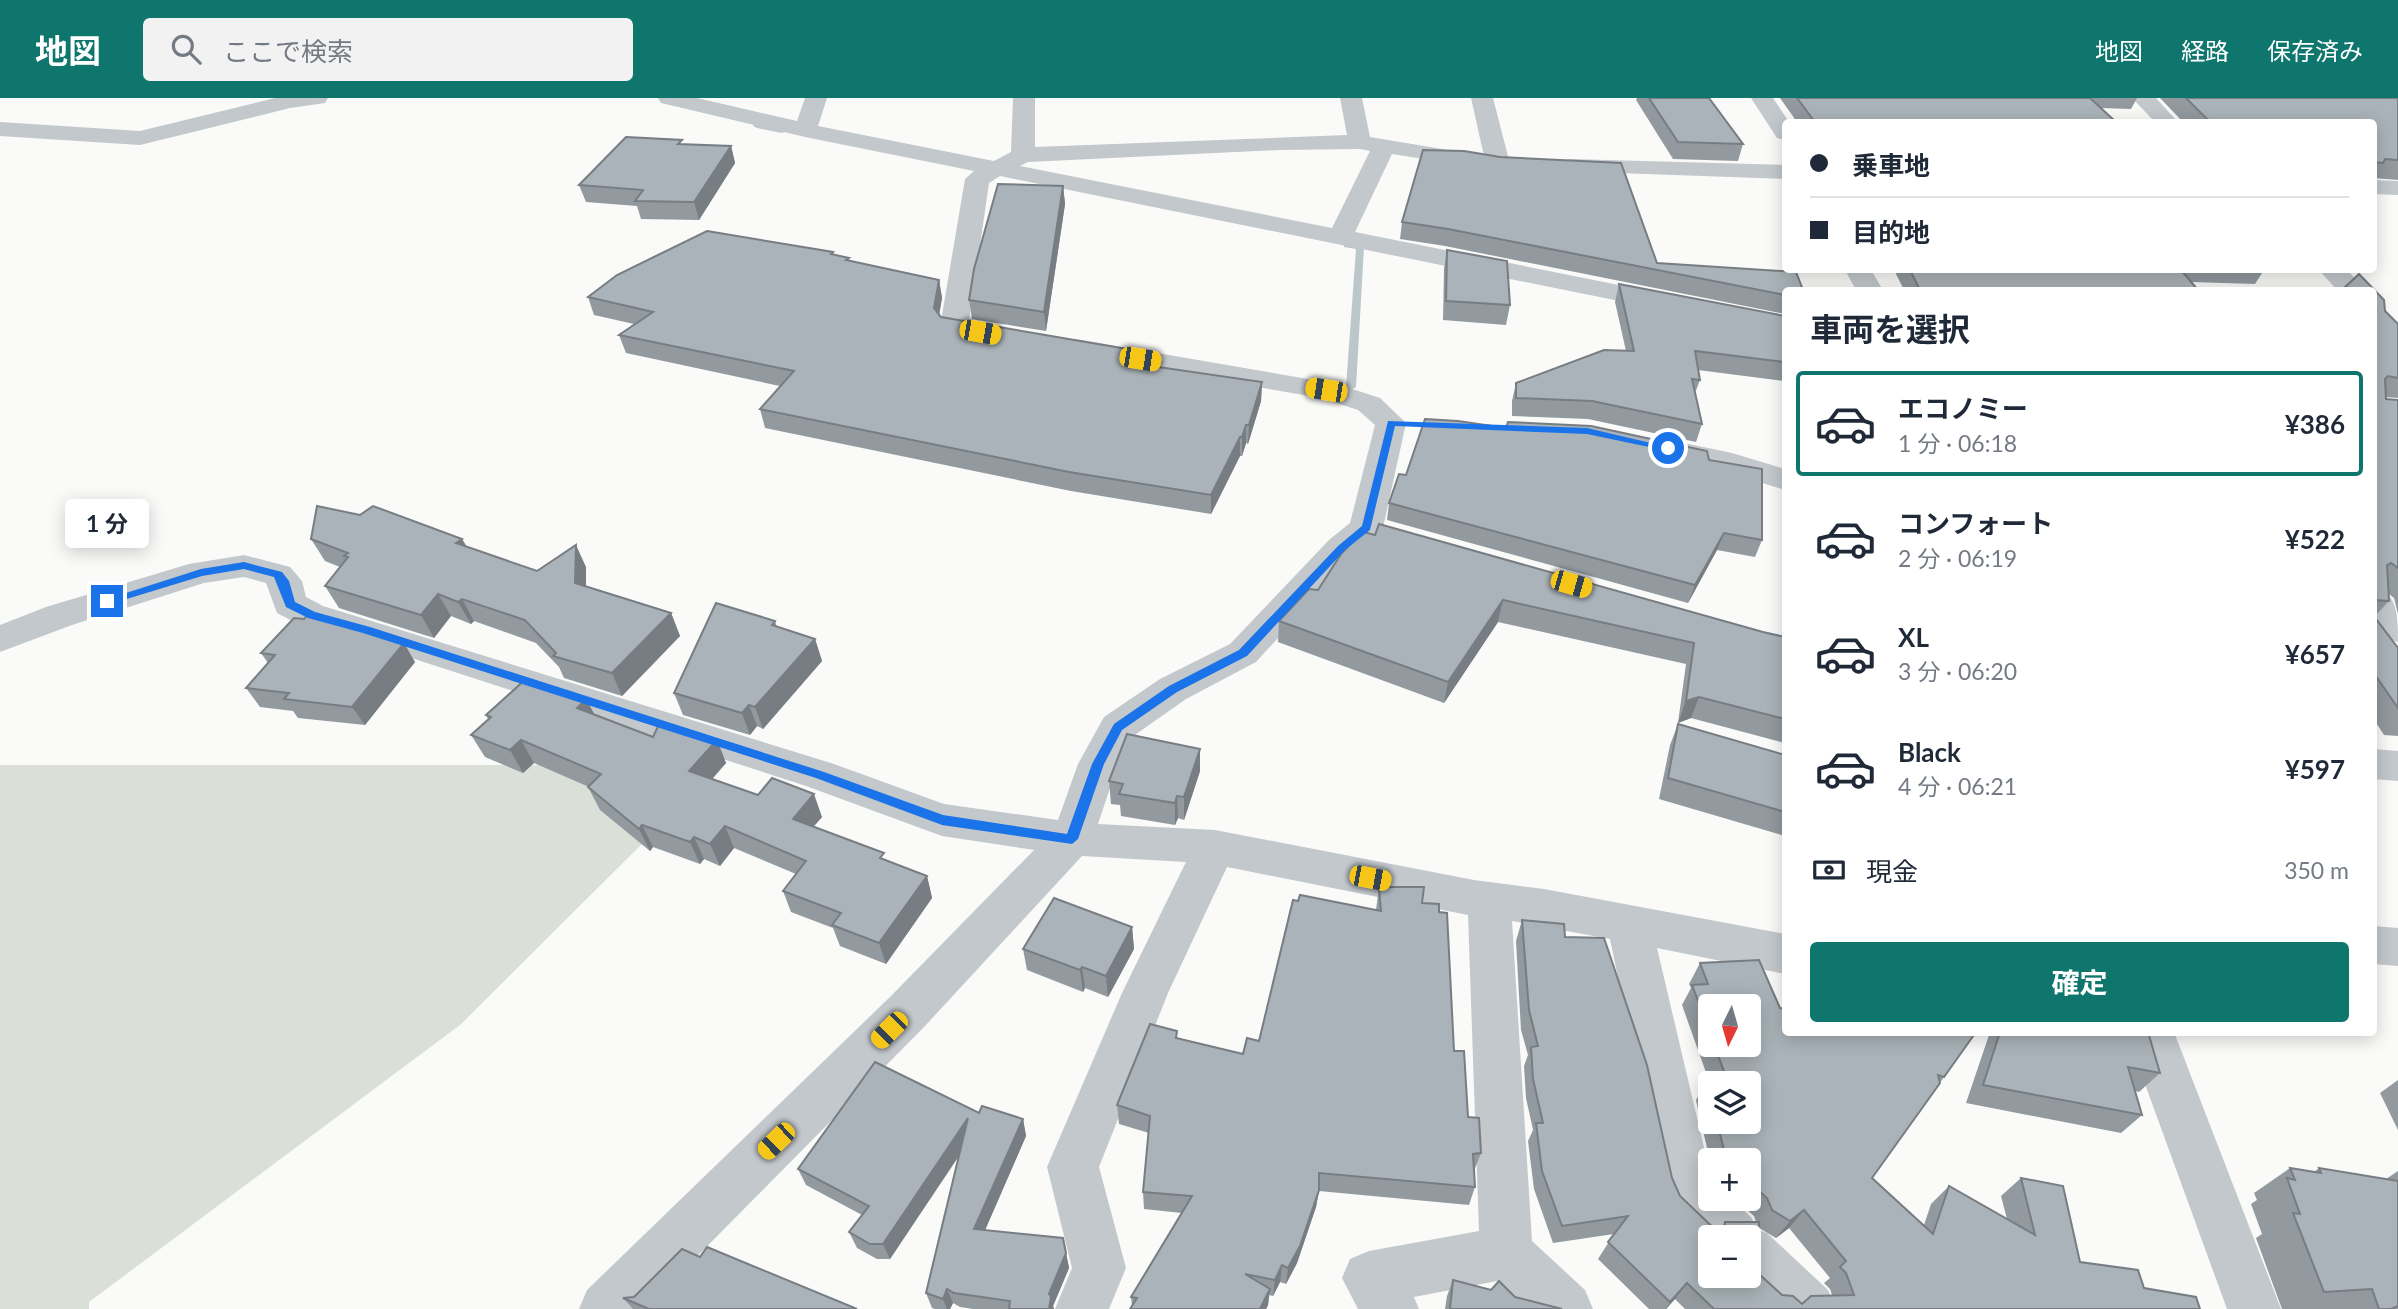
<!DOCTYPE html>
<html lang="ja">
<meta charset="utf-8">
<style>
:root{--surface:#fff;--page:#f2f2f3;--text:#1f2937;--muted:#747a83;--line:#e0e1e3;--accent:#0f766e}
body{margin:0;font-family:Lato,"Noto Sans JP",sans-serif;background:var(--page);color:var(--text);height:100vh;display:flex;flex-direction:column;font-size:26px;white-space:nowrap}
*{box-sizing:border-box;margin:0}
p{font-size:23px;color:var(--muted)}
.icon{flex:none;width:38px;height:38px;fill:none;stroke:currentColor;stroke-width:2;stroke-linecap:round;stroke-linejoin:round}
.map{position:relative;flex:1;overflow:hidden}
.details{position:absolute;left:1782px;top:189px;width:595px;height:749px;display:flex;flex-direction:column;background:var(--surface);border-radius:7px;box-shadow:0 4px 18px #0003}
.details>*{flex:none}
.banner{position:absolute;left:1782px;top:21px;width:595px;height:154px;border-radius:7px;box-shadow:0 4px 18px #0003;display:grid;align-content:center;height:154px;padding:0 28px;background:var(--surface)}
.needle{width:46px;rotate:185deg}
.tools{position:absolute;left:1698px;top:896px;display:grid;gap:14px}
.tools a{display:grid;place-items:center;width:63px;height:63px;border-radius:7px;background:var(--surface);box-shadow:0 4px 18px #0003;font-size:35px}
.end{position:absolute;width:32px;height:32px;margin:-16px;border:9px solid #1a73e8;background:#fff;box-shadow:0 0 0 4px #fff}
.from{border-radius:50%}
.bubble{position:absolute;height:49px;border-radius:7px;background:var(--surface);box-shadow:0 4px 18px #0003;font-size:23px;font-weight:700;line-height:49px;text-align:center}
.car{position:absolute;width:21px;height:42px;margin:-21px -10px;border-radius:9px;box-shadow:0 0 5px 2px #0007;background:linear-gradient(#f5c518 24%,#345 0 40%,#f5c518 0 76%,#345 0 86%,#f5c518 0)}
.banner b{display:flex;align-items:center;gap:24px;height:66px;font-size:26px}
.banner b+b{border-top:2px solid var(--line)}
.banner i{width:18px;height:18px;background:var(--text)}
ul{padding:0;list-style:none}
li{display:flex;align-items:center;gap:21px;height:105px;margin:0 14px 10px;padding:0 14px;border:4px solid transparent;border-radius:7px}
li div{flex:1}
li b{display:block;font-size:26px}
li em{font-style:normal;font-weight:700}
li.current{border-color:var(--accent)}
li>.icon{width:63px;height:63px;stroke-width:1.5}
h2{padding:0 28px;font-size:32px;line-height:84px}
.pay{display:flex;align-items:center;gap:18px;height:77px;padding:0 28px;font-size:26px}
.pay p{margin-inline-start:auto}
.button{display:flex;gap:14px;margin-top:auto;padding:14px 28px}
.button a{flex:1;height:80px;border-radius:7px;background:var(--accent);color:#fff;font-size:28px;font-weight:700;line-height:80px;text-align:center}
header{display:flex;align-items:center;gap:42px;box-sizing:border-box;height:98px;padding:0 35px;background:var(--accent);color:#fff}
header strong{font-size:33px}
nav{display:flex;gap:38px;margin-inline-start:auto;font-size:24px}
.search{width:490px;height:63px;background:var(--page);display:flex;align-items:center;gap:18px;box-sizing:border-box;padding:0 24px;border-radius:7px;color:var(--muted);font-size:26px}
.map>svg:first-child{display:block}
.green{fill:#dadfd7}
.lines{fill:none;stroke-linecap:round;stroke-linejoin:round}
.stream{fill:#bbc7cb;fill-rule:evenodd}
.minor{fill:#c3c8cc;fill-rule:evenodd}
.wall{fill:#929a9f;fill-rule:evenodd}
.shaded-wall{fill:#777d82}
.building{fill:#aab3b9;stroke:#777d82;stroke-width:2}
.route{fill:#1a73e8}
</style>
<header>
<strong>地図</strong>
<div class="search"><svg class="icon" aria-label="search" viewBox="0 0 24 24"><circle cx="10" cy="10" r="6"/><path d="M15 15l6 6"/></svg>ここで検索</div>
<nav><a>地図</a><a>経路</a><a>保存済み</a></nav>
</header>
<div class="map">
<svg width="2398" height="1211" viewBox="0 0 2398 1211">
<rect width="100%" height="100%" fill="#fafaf8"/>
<polygon class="green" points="0,667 638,667 667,721 460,927 89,1204 89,1211 0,1211"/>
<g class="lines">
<g class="stream">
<polygon points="754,26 782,31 786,33 782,35 757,30 753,28"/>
<polygon points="1344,145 1360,147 1364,149 1356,289 1351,292 1346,289 1356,151 1344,149"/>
</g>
<g class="minor">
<polygon points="275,0 328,0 325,5 290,10 140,47 0,38 0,24 140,33"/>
<path d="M658,0H697L797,23L805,0H827L818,28L994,63L1011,54L1013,0H1035V49L1347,37L1340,0H1362L1370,39L1484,58L1471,0H1493L1510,66L1506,71H1490L1486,64L1475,69L1392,56L1355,134L1669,197L1679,199L1683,205L1679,211L1669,213L1000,78L989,85L969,223L1006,230L1010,236L1006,242C987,247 963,240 944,235L940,229L965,81L974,73L805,39L661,5ZM1360,51L1370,53L1332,130L1020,68L1028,64L1279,52Z"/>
<polygon points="1751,0 1773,0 1789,24 1785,24 1785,42 1777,40"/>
<polygon points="2132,0 2156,0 2178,24 2155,24"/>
<polygon points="1570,61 1785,67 1785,81 1562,73 1558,68 1562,63"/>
<polygon points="2373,82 2398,83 2398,97 2373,96"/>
<polygon points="1845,172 1871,172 1883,192 1856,192"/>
<polygon points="2319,172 2347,172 2366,192 2337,192"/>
<polygon points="1076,241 1337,286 1380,300 1406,325 1383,430 1378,438 1353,458 1256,564 1186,601 1132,639 1118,666 1098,726 1215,732 1474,782 1544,791 1785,836 1785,876 1657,850 1710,1075 1710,1101 1731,1101 1752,1120 1756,1131 1767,1135 1828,1192 1836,1211 1769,1211 1734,1178 1748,1178 1748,1139 1710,1139 1710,1153 1671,1115 1663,1097 1610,841 1512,823 1532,1143 1585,1192 1593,1211 1526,1211 1497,1183 1414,1199 1419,1211 1358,1211 1342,1180 1350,1161 1369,1153 1479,1133 1468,817 1227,769 1168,895 1099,1069 1126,1170 1109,1211 1055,1211 1072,1170 1047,1069 1122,895 1186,764 1082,758 925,928 645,1211 579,1211 587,1192 891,898 1034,752 942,738 806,688 356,542 298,526 277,515 266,485 244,479 204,485 72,527 0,554 0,527 46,509 189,466 244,457 290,469 302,483 306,499 323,508 834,666 944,706 1058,722 1078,666 1104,619 1160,581 1230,546 1329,442 1350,425 1375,327 1358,312 1321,300 1066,256 1062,250 1066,244"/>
<polygon points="1655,339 1732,355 1785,371 1785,392 1714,370 1644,355 1639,348 1644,341"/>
<path d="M2373,487C2398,496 2398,517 2398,544C2368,535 2373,513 2373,487Z"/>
<polygon points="2373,651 2398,653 2398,683 2373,681"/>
<polygon points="2373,828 2398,830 2398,868 2373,866"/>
<polygon points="2126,934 2174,934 2281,1211 2227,1211"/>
</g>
</g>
<g class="wall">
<polygon points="1637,0 1709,0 1743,46 1738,63 1673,61 1636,2"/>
<polygon points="1780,0 2137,0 2131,11 2101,10 2116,24 1797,24"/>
<polygon points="2160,0 2398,0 2398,82 2373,80 2373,24 2183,24"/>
<polygon points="683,46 731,48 735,65 699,122 641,121 637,108 586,104 579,87"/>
<polygon points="1423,52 1657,165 1785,192 1785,216 1445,148 1400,141 1402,124"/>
<polygon points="1063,88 1065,106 1046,233 972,221 969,202"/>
<polygon points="1447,152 1510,207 1506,227 1443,222 1444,171"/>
<polygon points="833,154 834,157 850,163 939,182 942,200 939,217 941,219 1128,259 1161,270 1262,284 1261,303 1248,346 1246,345 1242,358 1240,358 1211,416 1071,393 765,330 760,311 780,288 626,255 619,237 634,226 594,217 588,199"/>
<polygon points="1894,172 2264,172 2255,186 2191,184 2198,192 1904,192"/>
<polygon points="1619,186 1785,218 1785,290 1784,283 1698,272 1700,282 1695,295 1702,326 1696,344 1588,321 1512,318 1512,303 1516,285 1626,253 1615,204"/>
<polygon points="2373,192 2385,213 2398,226 2398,300 2386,299 2386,301 2398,302 2398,516 2394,500 2389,496 2389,503 2374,519 2398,550 2398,638 2384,637 2373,620"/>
<polygon points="1709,362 1762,442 1755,459 1717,452 1688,505 1387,422 1389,405 1406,377"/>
<polygon points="1375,437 1785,539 1785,645 1691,620 1678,625 1686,566 1498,524 1444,605 1278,544 1279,523 1318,492"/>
<polygon points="311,441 462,441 467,449 537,473 586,469 586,488 671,515 680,538 622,598 564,580 559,569 536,545 474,523 471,526 451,518 434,540 339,510 325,488 340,469 325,463"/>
<polygon points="775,523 777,529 815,541 822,563 763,631 757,628 750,637 683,617 674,595"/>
<polygon points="261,555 415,564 365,627 298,620 293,613 260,609 246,590 268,565"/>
<polygon points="586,601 594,616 653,639 717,642 726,665 712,681 822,719 813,729 886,762 927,778 932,800 886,866 840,848 833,830 791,814 783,793 796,776 734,750 720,768 704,761 700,766 653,749 650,753 600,712 588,689 589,689 534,665 523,675 485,659 471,637 488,621 486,617"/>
<polygon points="1678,626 1785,657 1785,738 1659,701 1670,647"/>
<polygon points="1200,651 1200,673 1184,722 1178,720 1175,727 1121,718 1120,707 1111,706 1109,683"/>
<polygon points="1379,789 1422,805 1468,1019 1481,1055 1474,1073 1475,1089 1469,1107 1319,1093 1316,1109 1297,1165 1286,1186 1280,1184 1273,1198 1269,1197 1268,1207 1266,1211 1130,1211 1132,1208 1131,1199 1182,1115 1144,1111 1143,1094 1149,1035 1119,1026 1117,1007 1177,940 1243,956 1259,943 1376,812"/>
<path d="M1522,822L1565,839L1680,1098L1718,1134L1725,1124H1756L1754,1118L1735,1101H1748V1062L1710,1063L1696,1002L1707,983H1709L1682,907L1691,890L1689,886L1700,865L1780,910L1944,979L1872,1080L1924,1127L1931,1106L1949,1088L2007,1121L2001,1098L2021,1080L2080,1164L2144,1190L2200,1211H1685L1675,1201L1666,1211H1649L1598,1161L1614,1136L1553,1145L1534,1091L1528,1043L1533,1032L1526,1000L1524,968L1528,957L1521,932L1516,843ZM1710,908L1748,947H1710ZM1710,985L1748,1024H1710ZM1759,1130L1776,1140L1789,1130L1830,1180L1824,1185L1830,1191L1832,1197L1802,1206L1782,1197L1710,1139H1748V1161L1759,1147Z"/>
<polygon points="1132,829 1134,851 1108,899 1085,890 1083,894 1027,872 1023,851"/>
<polygon points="1990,934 2148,934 2160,975 2139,994 2135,993 2142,1017 2121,1035 1966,1005"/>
<polygon points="2398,982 2398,1032 2380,995"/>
<polygon points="979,1015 1023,1021 1026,1038 985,1132 1066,1155 1069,1170 1053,1208 1054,1211 973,1211 960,1209 953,1205 950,1211 935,1211 932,1210 926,1195 959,1057 890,1161 877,1161 857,1150 849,1134 862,1117 806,1087 798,1071"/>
<polygon points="2290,1070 2314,1074 2319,1070 2386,1081 2398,1073 2398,1211 2282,1211 2256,1140 2262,1136 2251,1106 2257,1102 2254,1095"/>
<polygon points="700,1159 857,1211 633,1211 623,1200 634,1199"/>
<polygon points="1453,1182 1515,1199 1562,1211 1445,1211 1447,1198"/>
</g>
<g class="shaded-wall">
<polygon points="731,48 735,65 699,122 694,104"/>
<polygon points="1063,88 1065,106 1046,233 1044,214"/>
<polygon points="939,182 942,200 937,229 934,210"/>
<polygon points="1262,284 1261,303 1248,346 1249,327"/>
<polygon points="1246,327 1246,345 1242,358 1242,339"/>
<polygon points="1240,339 1240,358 1211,416 1211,397"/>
<polygon points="1724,435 1717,452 1688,505 1695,487"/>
<polygon points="462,441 474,463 456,445"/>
<polygon points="576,447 586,469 586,507 575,485"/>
<polygon points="438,496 451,518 434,540 421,517"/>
<polygon points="462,501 474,523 471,526 458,504"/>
<polygon points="1503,502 1498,524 1444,605 1448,584"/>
<polygon points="671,515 680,538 622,598 612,575"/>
<polygon points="815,541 822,563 763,631 755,609"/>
<polygon points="404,545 415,564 365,627 352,609"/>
<polygon points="1699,599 1691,620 1678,625 1686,603"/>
<polygon points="586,601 598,623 577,610"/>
<polygon points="749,607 757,628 750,637 742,615"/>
<polygon points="521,642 534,665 523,675 510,652"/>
<polygon points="717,642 726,665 699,696 689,673"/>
<polygon points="1200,651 1200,673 1184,722 1184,699"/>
<polygon points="814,696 822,719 801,743 793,721"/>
<polygon points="1177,698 1178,720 1175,727 1175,705"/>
<polygon points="642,727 653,749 650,753 639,731"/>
<polygon points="725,728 734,750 720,768 710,746"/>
<polygon points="694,739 704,761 700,766 690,744"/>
<polygon points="927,778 932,800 886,866 879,845"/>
<polygon points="1132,829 1134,851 1108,899 1106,878"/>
<polygon points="1082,869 1085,890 1083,894 1080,872"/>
<polygon points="968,1020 973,1037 890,1161 883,1146"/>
<polygon points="1023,1021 1026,1038 979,1146 974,1131"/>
<polygon points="1319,1092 1316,1109 1297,1165 1286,1186 1288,1170"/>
<polygon points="1804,1112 1789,1130 1776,1140 1790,1123"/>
<polygon points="1759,1147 1750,1159 1748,1159 1748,1155"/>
<polygon points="1066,1155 1069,1170 1053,1208 1054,1211 1049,1211 1049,1196"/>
<polygon points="1282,1167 1280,1184 1273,1198 1275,1182"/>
<polygon points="1687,1185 1675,1201 1666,1211 1665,1211"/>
<polygon points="947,1191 953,1205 950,1211 947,1211 943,1201"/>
<polygon points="1270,1191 1268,1207 1266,1211 1260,1211"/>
</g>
<g class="building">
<polygon points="1649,0 1709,0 1743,46 1678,44"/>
<polygon points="1797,0 2090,0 2116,24 1815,24"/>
<polygon points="2186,0 2398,0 2398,62 2385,61 2383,65 2373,64 2373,24 2210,24"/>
<polygon points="626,39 682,42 678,46 731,48 694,104 635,103 643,92 579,87"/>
<polygon points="1423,52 1464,53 1500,59 1621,65 1657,165 1796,174 1803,192 1785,192 1785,197 1448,131 1402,124"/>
<polygon points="998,86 1063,88 1044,214 969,202 974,171"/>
<polygon points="707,133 833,154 831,156 849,160 846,162 939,182 934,210 941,219 1127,251 1123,258 1161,264 1158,269 1262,284 1249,327 1246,327 1242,339 1240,339 1211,397 1069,374 760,311 794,273 619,237 653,214 588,199 617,177"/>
<polygon points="1447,152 1507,163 1510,207 1446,203"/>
<polygon points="1910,172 2181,172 2198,192 1920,192"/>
<polygon points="2359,176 2384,202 2385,213 2398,226 2398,280 2388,278 2385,281 2386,301 2398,302 2398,470 2391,465 2387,467 2389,503 2373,502 2373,192 2342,192"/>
<polygon points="1619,186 1785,218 1785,264 1695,253 1700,282 1692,281 1702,326 1592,303 1516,300 1516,285 1604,252 1634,253"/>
<polygon points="1425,321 1458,323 1506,330 1508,324 1591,328 1707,353 1709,362 1762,371 1762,442 1724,435 1695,487 1389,405 1399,376 1406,377"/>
<polygon points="317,408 360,417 373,408 462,441 456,445 537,473 576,447 575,485 671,515 612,575 553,558 556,555 525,522 462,501 458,504 438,496 421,517 325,488 348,459 344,458 348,455 311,441"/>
<polygon points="1379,426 1763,534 1785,539 1785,621 1699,599 1686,603 1694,545 1503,502 1448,584 1279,523 1309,491 1318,492 1341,456 1357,439 1364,434 1375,437"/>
<polygon points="716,505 775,523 772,527 815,541 755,609 749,607 742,615 674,595"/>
<polygon points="308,516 404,545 352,609 284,601 289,595 246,590 275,557 261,555 294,520 304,521"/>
<polygon points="2373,517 2398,550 2398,610 2373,574"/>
<polygon points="526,581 586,601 577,610 653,639 660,624 717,642 689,673 758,697 772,680 814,696 793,721 884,755 880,760 927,778 879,845 832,827 841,815 783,793 806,763 725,728 710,746 694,739 690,744 642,727 639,731 588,689 601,676 521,642 510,652 471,637 491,619 486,617"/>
<polygon points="1678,626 1785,657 1785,714 1668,680"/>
<polygon points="1127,636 1200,651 1184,699 1177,698 1175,705 1119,696 1123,686 1109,683"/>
<polygon points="1379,789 1424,789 1422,805 1439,806 1439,814 1447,815 1454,953 1464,953 1468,1019 1479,1020 1481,1055 1473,1056 1475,1089 1319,1075 1319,1092 1300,1148 1288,1170 1282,1167 1275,1182 1245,1176 1270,1191 1260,1211 1130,1211 1137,1200 1131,1199 1192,1098 1143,1094 1150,1018 1117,1007 1150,926 1177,933 1176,940 1243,956 1247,940 1259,943 1293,802 1298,803 1300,797 1381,813"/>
<polygon points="1054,800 1132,829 1106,878 1082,869 1080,872 1023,851"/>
<polygon points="1522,822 1564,826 1565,839 1604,840 1647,967 1672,1080 1680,1098 1723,1139 1725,1124 1759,1124 1759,1147 1748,1155 1748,1139 1710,1139 1710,1178 1748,1178 1748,1166 1782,1197 1793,1198 1802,1206 1811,1198 1854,1197 1846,1175 1840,1169 1846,1163 1804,1112 1790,1123 1772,1112 1767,1100 1748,1083 1748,1062 1725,1062 1725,1056 1717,1024 1748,1024 1748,985 1710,985 1710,995 1707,983 1727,981 1714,947 1748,947 1748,908 1710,908 1710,934 1692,887 1708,886 1700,865 1759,862 1780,910 1785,911 1785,934 1976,934 1944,979 1938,977 1940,985 1872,1080 1933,1136 1949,1088 2035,1137 2021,1080 2063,1088 2080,1164 2138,1172 2144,1190 2196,1199 2200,1211 1714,1211 1687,1185 1670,1204 1608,1144 1628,1118 1562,1128 1542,1073 1536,1025 1543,1025 1533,981 1531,949 1538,948 1529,912"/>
<polygon points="2000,934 2148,934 2160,975 2128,969 2142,1017 1983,987"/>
<polygon points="875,964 979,1015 982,1008 1023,1021 974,1131 1063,1140 1066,1155 1049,1196 1051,1199 1049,1211 1009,1211 1010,1203 954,1195 947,1191 943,1201 926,1195 968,1020 883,1146 870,1146 849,1134 869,1108 798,1071"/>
<polygon points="2290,1070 2321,1075 2319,1070 2398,1083 2398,1208 2391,1211 2379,1211 2372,1191 2324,1194 2293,1115 2300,1116 2287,1080 2295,1082"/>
<polygon points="707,1149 857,1211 649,1211 623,1200 634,1199 682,1151 700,1159"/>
<polygon points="1453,1182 1491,1192 1499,1183 1515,1199 1562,1211 1450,1211"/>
</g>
<polygon class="route" points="1388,323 1587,330 1672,350 1668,353 1587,336 1395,328 1370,432 1345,452 1247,558 1177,594 1122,632 1104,666 1078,741 1072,746 942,727 816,680 363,535 308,520 286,509 274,479 244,471 202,478 107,507 101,503 201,471 244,464 282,474 289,483 295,504 315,514 370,529 824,674 943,717 1067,736 1092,666 1114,626 1169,588 1239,552 1338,448 1362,428"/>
</svg>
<div class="tools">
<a><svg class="needle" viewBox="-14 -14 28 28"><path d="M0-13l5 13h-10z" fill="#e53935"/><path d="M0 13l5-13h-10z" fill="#747a83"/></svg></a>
<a><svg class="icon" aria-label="layers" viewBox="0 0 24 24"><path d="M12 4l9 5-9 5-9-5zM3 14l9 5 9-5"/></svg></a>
<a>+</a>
<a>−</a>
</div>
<i class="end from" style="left:1668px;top:350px"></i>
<i class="end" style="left:107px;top:503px"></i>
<div class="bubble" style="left:65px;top:401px;width:84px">1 分</div>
<i class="car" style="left:980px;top:234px;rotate:100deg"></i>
<i class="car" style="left:1140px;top:261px;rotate:99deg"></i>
<i class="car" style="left:1326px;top:292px;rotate:279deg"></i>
<i class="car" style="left:1571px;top:486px;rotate:106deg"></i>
<i class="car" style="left:1370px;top:780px;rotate:101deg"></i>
<i class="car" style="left:889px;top:932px;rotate:225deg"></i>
<i class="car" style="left:776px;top:1043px;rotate:226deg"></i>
<div class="banner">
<b><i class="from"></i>乗車地</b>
<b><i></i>目的地</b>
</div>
<section class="details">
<h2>車両を選択</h2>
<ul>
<li class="current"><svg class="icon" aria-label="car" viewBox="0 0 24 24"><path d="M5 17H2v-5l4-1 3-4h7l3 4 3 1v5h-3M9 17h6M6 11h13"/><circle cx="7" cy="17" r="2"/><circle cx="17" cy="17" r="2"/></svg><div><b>エコノミー</b><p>1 分 · 06:18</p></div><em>¥386</em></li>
<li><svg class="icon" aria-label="car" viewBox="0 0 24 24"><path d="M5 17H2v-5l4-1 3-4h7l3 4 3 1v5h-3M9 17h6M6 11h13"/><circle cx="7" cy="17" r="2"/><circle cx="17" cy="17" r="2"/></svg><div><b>コンフォート</b><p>2 分 · 06:19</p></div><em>¥522</em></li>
<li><svg class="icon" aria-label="car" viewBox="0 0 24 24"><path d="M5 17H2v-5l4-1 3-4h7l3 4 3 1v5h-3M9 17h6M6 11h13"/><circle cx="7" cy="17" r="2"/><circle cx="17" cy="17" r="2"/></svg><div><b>XL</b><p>3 分 · 06:20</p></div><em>¥657</em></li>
<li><svg class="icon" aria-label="car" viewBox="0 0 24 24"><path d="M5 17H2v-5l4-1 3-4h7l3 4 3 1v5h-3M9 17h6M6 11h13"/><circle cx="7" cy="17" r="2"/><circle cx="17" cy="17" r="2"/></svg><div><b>Black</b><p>4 分 · 06:21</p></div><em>¥597</em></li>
</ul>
<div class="pay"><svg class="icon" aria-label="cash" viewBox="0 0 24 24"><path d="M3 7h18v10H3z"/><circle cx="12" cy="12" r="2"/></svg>現金<p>350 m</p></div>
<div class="button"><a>確定</a></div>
</section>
</div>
